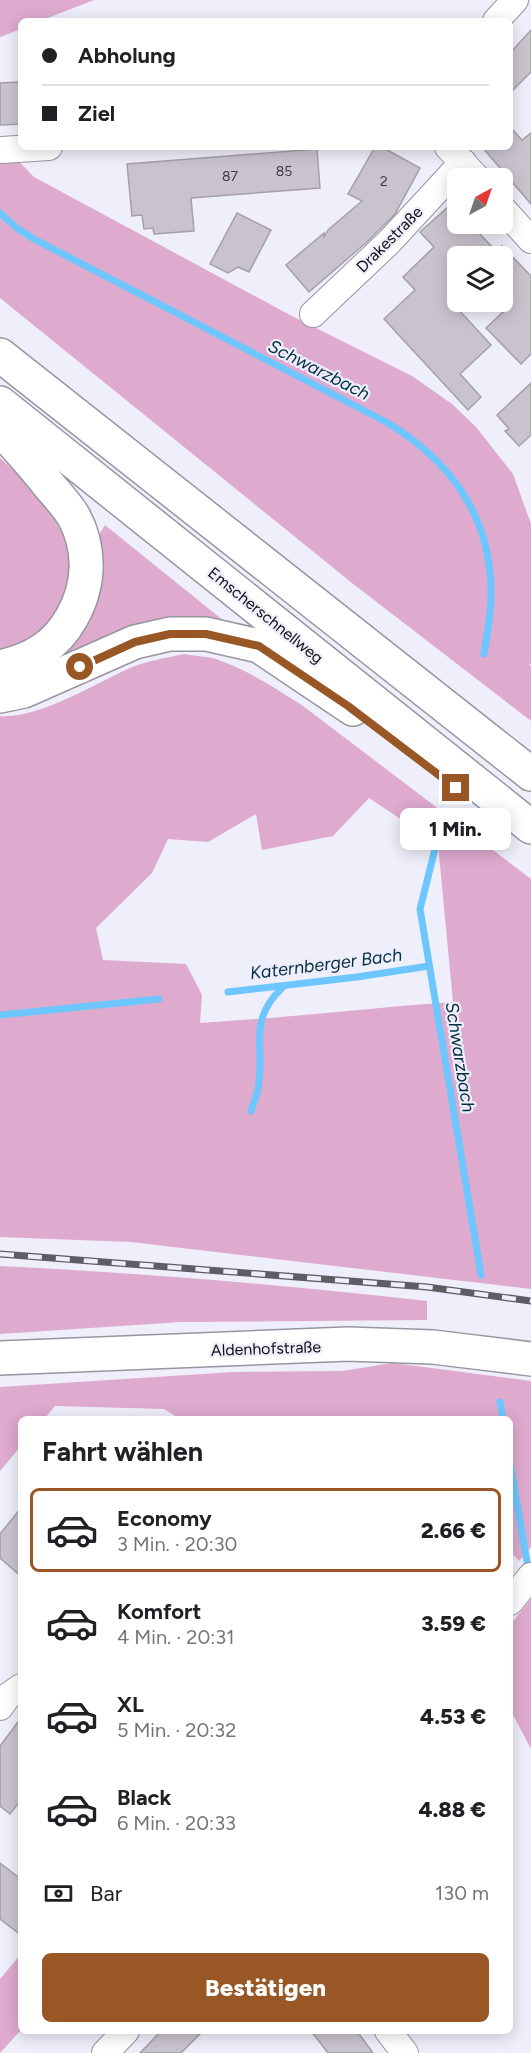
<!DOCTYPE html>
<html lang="de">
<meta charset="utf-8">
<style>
:root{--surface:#fff;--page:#f2f2f2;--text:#202124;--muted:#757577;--line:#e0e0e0;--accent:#995725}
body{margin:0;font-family:Figtree,sans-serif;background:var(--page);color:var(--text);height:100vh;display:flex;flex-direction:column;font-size:22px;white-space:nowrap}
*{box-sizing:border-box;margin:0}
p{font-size:20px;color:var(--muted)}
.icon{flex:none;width:33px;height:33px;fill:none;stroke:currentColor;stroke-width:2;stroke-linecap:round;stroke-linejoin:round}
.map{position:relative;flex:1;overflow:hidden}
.details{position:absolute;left:18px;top:1416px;width:495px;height:618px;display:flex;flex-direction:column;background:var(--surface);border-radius:9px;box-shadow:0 3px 15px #0003}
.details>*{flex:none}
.hud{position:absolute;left:18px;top:18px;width:495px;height:132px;border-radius:9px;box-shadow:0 3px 15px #0003;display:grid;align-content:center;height:132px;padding:0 24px;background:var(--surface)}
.needle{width:39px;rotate:40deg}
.fabs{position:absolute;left:447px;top:168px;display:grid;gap:12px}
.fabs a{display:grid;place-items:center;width:66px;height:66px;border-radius:9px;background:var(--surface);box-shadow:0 3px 15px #0003;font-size:30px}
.end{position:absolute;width:27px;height:27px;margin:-14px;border:8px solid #995725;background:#fff;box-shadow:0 0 0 3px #fff}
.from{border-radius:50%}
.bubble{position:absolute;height:42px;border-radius:9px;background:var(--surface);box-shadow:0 3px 15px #0003;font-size:20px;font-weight:800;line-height:42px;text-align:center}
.hud b{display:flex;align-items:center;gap:21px;height:57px;font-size:22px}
.hud b+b{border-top:2px solid var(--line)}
.hud i{width:15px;height:15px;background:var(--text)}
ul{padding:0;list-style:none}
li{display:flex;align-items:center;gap:18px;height:84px;margin:0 12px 9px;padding:0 12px;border:3px solid transparent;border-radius:9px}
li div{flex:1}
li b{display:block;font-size:22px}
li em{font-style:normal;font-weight:800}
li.active{border-color:var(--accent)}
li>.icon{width:54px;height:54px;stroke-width:1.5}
h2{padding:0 24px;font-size:27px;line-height:72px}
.pay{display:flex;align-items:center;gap:15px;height:66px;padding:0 24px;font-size:22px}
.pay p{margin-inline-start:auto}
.primary-button{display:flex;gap:12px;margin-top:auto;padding:12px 24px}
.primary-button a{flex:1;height:69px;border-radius:9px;background:var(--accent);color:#fff;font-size:24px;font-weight:800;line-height:69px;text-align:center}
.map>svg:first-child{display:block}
.green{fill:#deaace;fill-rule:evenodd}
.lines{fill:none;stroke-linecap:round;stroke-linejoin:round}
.stream{stroke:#6dc7fe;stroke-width:7}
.building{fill:#c9c3cd;stroke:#a59fa9;stroke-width:1.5}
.street-casing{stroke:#9696a1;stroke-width:28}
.secondary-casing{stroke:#9696a1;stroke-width:36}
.highway-casing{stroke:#9696a1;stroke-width:36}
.street{stroke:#fff;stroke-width:26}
.secondary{stroke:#fff;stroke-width:33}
.highway{stroke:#fff;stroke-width:33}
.rail-casing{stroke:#5e5d64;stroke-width:7}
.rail{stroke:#efeefb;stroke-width:4.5;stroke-dasharray:14;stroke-linecap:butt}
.route{stroke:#995725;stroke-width:8}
.labels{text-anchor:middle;stroke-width:4.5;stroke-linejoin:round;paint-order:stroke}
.number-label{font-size:14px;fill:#3e3b41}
.street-label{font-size:16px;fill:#0f0e12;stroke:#efeefb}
.water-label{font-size:18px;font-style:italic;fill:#052f45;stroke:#efeefb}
</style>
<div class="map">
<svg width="531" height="2053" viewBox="0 0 531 2053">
<rect width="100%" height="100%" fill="#efeefb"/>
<g class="green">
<polygon points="0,0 94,0 40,21 21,21 21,29 0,37"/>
<polygon points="0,142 34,177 290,315 412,376 452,404 476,427 513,474 531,524 531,663 529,665 531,666 531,721 352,583 0,298"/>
<polygon points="0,458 21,477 51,513 66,540 72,566 70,591 42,637 0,656"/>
<path d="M105,525L224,621C205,619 187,616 168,618C131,620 87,646 53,661C85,637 101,602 103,563C104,554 100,544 99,535Z"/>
<path d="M184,654C194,656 206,656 216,659C248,670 275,688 303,706L531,879V1289L131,1242L0,1237V716C39,719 94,684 130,668C146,661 166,658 184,654ZM369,798L438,844L453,1002C369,1008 285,1018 200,1023L202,995L186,964L103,960L96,928L152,873L168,839L208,842L256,814L262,850L333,836Z"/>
<path d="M0,1266C143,1273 285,1285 427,1301V1320L181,1322L0,1334Z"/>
<polygon points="393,1363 531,1381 531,1547 519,1561 510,1551 510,1419 180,1419 164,1409 55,1406 44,1419 21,1419 21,1446 0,1471 0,1387 234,1372 342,1371"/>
<polygon points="531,1599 531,1749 510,1709 510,1625"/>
<polygon points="21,1954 21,2030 0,2053 0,1979"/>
</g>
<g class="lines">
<g class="stream">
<path d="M0,213L18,229L34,239L388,423C450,461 490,515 491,590C492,612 487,633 484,654"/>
<polyline points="436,845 420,909 481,1275"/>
<polyline points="228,992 357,977 429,966"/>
<polyline points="0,1015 159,999"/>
<path d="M251,1111C253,1103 257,1096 258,1088C266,1046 246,1022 283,987"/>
<polyline points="500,1402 503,1419"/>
<polyline points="510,1463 529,1573"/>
</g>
</g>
<g class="building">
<polygon points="531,30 531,72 510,93 510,53"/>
<polygon points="18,82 19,91 21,91 21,124 0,125 0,83"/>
<polygon points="510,127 522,140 531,133 531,204 482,147 510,147"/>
<polygon points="375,147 382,147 420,168 395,214 368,241 309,292 286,265 324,233 324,237 328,230 362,201 348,194"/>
<polygon points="317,149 320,188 191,198 194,231 154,234 153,228 144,229 142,215 132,216 127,164"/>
<polygon points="458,198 458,224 470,224 501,256 458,256 458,309 491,345 460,374 481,397 468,410 384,319 415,290 403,277 434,247 420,232"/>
<polygon points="237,213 271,230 249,272 238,267 228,273 210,264"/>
<polygon points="502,246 531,276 531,354 521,364 486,328 505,310 502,308"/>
<polygon points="531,383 531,435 519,446 505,431 509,429 497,415"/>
<polygon points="21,1508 21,1576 0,1558 0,1534"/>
<polygon points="21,1718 21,1800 10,1814 0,1806 0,1746"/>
<polygon points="0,1863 21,1879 21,1935 0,1919"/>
<polygon points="161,2031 203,2031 181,2053 140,2053"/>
<polygon points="311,2031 357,2031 373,2053 328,2053"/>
</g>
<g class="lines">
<g class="street-casing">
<g id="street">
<polyline points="496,21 515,0"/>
<polyline points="448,147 477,178"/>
<polyline points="2,150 49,147"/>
<polyline points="502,208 531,240"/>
<polyline points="313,314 389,242 463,162"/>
<polyline points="510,1602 531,1576"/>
<polyline points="0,1707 8,1696 21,1687"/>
<polyline points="388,2031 405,2053"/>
<polyline points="105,2053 126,2031"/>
</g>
</g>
<g class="secondary-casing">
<polyline id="secondary" points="0,1358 348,1344 433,1347 531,1359"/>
</g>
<g class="highway-casing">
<g id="highway">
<polyline points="0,355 531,774"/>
<polyline points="0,403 531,827"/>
<path d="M0,429C17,447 33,465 48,484C57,495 67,505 74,517C91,549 90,585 72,617C56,646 32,660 0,667"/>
<polyline points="0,696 24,691 135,642 170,634 206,634 259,646 353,709"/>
</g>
</g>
<use href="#street" class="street"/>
<use href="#secondary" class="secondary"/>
<use href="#highway" class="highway"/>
<g class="rail-casing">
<polyline id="rail" points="0,1254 427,1287 531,1301"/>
</g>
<use href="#rail" class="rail"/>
</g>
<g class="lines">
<polyline class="route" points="80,667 135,642 170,634 206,634 259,646 348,706 456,788"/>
</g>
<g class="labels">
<g class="number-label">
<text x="284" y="176">85</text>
<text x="230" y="181">87</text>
<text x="384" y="186">2</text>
</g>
<g class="street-label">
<text transform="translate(389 239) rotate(-45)" y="6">Drakestraße</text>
<text transform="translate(266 615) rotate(39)" y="6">Emscherschnellweg</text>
<text transform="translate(266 1348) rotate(-2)" y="6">Aldenhofstraße</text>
</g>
<g class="water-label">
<text transform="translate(319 370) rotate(27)" y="6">Schwarzbach</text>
<text transform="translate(326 964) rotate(-7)" y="6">Katernberger Bach</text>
<text transform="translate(460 1057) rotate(81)" y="6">Schwarzbach</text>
</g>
</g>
</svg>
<div class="fabs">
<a><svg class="needle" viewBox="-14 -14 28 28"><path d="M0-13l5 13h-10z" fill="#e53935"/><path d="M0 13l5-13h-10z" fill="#757577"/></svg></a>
<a><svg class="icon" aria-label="layers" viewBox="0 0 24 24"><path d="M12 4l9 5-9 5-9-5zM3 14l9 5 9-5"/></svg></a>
</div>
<i class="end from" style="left:80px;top:667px"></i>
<i class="end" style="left:456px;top:788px"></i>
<div class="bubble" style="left:400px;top:808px;width:111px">1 Min.</div>
<div class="hud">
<b><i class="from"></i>Abholung</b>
<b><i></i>Ziel</b>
</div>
<section class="details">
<h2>Fahrt wählen</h2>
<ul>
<li class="active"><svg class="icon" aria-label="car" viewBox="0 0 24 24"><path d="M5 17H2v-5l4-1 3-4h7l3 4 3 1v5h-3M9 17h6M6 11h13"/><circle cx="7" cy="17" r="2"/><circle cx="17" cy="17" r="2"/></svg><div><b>Economy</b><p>3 Min. · 20:30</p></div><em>2.66 €</em></li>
<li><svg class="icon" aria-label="car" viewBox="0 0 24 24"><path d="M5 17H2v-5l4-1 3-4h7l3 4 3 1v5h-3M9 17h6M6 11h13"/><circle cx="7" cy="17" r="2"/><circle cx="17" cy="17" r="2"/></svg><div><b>Komfort</b><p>4 Min. · 20:31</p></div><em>3.59 €</em></li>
<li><svg class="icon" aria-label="car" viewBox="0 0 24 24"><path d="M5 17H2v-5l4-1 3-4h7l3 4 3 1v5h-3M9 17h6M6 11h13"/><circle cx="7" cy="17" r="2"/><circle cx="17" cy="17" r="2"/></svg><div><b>XL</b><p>5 Min. · 20:32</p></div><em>4.53 €</em></li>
<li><svg class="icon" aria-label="car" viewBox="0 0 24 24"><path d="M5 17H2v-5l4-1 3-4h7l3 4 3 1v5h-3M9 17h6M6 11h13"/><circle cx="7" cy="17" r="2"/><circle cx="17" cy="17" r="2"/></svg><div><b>Black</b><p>6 Min. · 20:33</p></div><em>4.88 €</em></li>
</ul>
<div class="pay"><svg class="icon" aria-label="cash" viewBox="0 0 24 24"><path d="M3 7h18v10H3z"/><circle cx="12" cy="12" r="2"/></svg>Bar<p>130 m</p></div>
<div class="primary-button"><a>Bestätigen</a></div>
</section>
</div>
